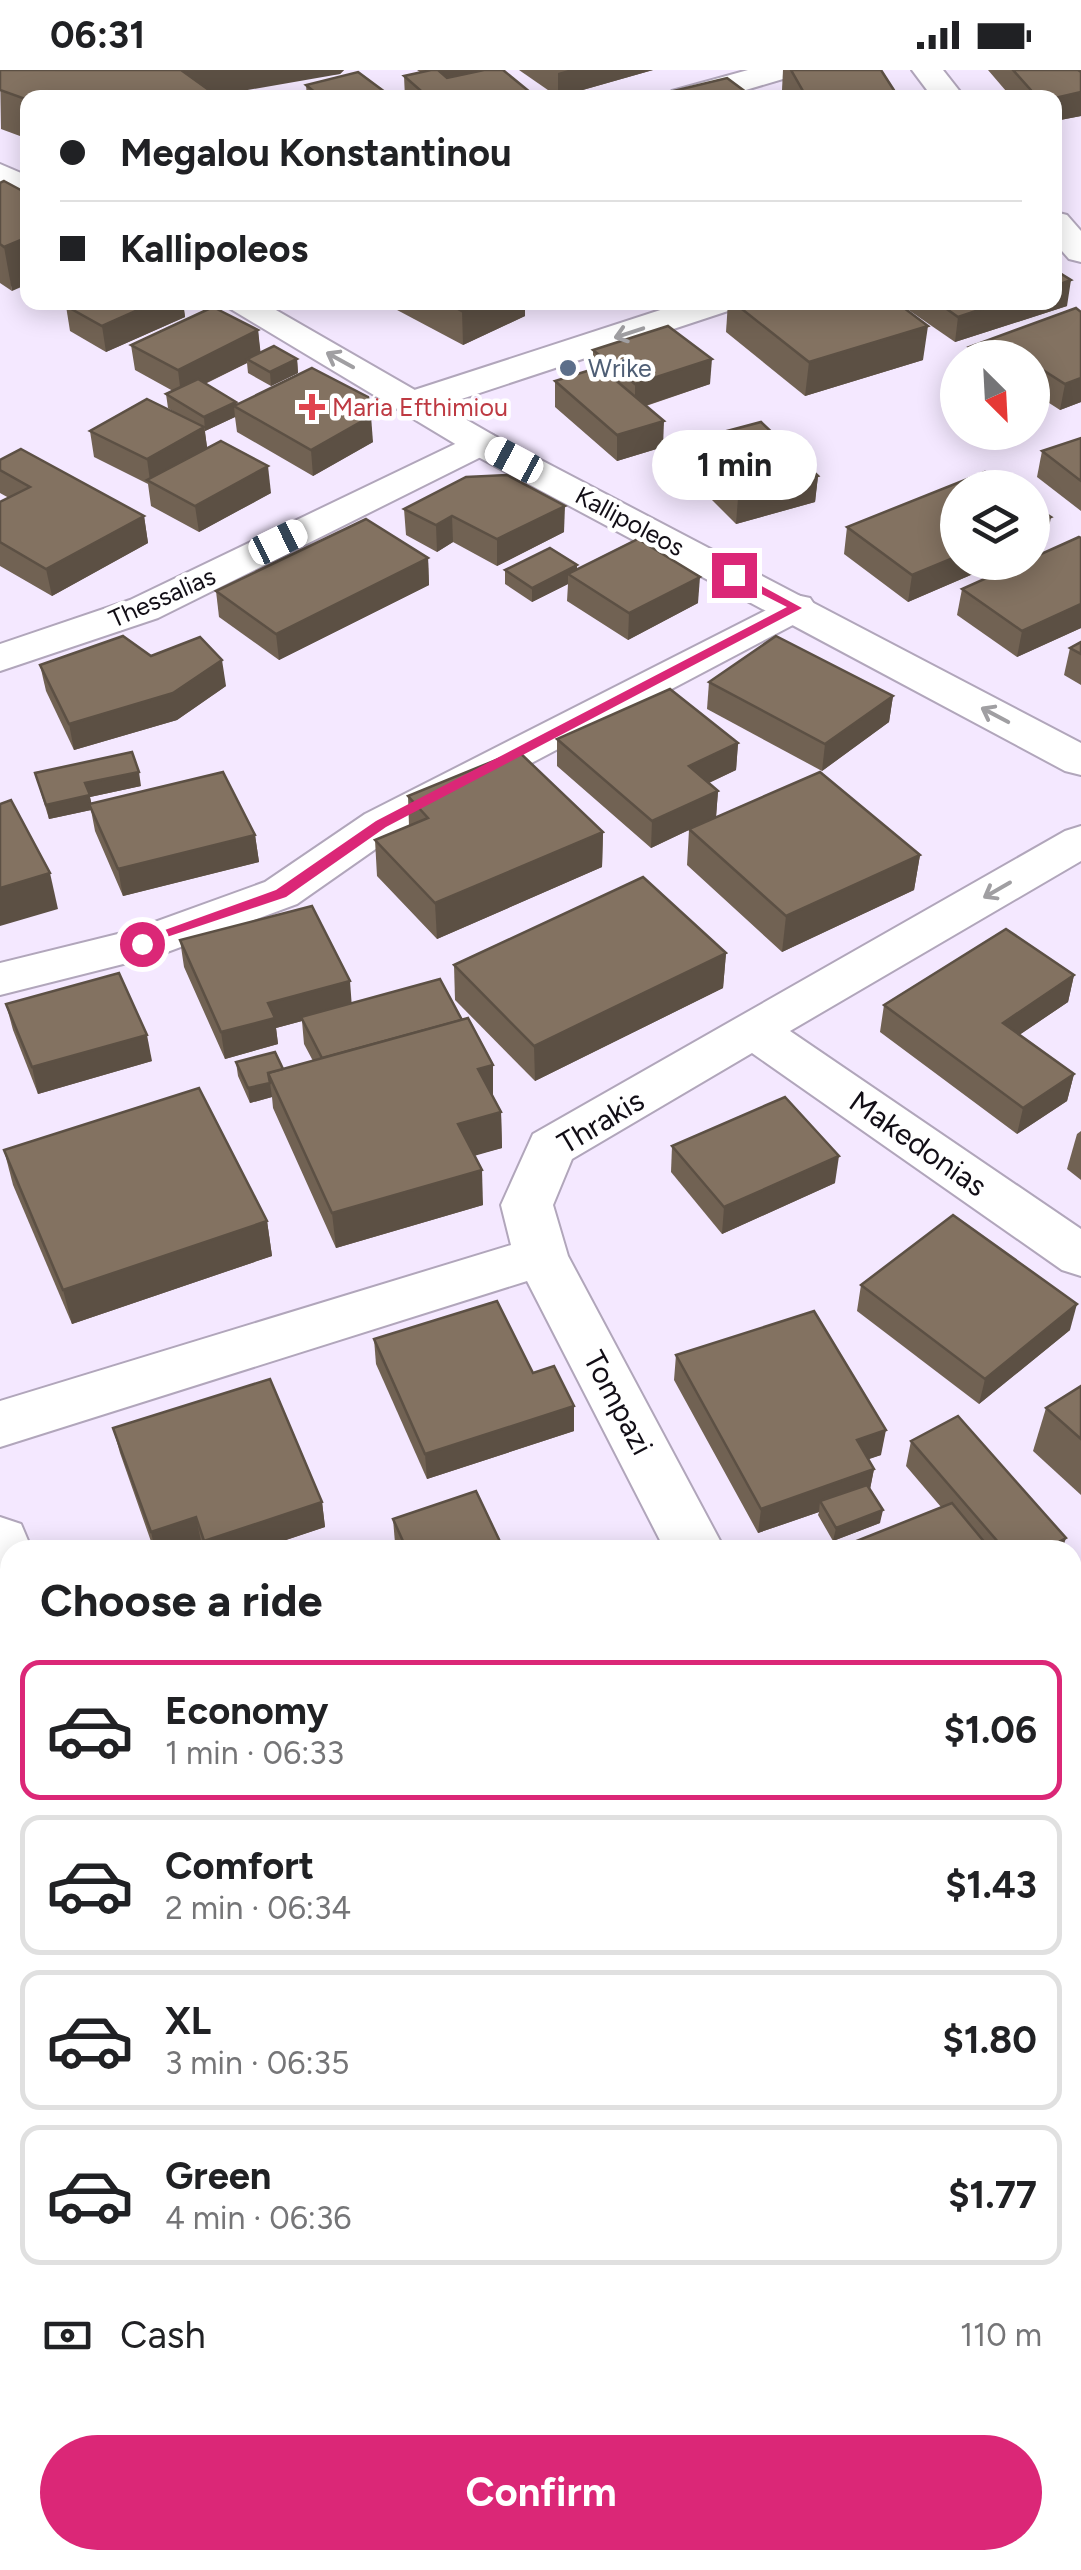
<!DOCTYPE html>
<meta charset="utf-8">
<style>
:root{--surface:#fff;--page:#f2f2f2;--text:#202124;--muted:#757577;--line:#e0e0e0;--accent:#db2777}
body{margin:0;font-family:Figtree,sans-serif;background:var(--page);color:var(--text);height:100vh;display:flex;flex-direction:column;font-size:38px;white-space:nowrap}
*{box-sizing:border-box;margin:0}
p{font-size:32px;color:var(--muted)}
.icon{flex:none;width:55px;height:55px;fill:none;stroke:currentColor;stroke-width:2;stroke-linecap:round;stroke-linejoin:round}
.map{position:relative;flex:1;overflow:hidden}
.drawer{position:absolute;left:0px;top:1470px;width:1082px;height:1030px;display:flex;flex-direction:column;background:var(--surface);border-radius:30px 30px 0 0;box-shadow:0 5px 25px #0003}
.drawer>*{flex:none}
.guide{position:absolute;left:20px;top:20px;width:1042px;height:220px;border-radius:20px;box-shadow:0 5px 25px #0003;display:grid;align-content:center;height:220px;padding:0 40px;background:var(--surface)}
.needle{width:65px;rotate:156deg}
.tools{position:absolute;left:940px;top:270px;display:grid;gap:20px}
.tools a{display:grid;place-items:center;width:110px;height:110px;border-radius:50%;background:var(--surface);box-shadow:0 5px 25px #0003;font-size:50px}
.end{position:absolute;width:45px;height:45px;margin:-22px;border:12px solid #db2777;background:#fff;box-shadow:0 0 0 5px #fff}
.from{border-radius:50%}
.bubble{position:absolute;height:70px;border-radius:35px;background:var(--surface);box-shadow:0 5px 25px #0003;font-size:32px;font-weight:700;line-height:70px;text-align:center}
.car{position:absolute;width:30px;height:60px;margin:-30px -15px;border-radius:12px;box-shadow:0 0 8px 2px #0007;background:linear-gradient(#fff 24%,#345 0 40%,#fff 0 76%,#345 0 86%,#fff 0)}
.guide b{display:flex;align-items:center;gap:35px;height:95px;font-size:38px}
.guide b+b{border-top:2px solid var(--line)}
.guide i{width:25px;height:25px;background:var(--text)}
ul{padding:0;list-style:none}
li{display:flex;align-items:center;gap:30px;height:140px;margin:0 20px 15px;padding:0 20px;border:5px solid var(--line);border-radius:20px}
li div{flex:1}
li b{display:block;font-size:38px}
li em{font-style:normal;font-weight:700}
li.active{border-color:var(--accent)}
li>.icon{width:90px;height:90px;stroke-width:1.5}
h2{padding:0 40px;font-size:45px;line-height:120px}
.pay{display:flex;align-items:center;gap:25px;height:110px;padding:0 40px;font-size:38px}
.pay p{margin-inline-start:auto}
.button{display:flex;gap:20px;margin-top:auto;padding:20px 40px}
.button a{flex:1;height:115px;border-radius:60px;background:var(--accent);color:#fff;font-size:40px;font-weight:700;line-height:115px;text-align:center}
.status{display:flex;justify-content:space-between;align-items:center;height:70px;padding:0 50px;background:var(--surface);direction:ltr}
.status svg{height:28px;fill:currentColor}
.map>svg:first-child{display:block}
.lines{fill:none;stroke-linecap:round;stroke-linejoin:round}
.minor-casing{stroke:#b1a6bb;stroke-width:4}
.secondary-casing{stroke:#b1a6bb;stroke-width:4}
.minor{fill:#fff;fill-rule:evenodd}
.secondary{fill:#fff;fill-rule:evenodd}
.wall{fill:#716253}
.shaded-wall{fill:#5c5044}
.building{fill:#837261;stroke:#5c5044;stroke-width:2.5}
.oneway{stroke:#a09fa2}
.route{fill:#db2777}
.service-dot{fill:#5c6f8a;stroke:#fff;stroke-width:4}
.health-dot{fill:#e0444e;stroke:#fff;stroke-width:4}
.labels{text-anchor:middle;stroke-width:9;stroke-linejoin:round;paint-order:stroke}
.far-service-label{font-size:25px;fill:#4e5e75;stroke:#fff;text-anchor:start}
.far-health-label{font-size:25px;fill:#be3a42;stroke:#fff;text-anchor:start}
.far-street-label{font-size:25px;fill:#120e16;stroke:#fff}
.street-label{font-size:30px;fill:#120e16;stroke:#fff}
</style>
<div class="status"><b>06:31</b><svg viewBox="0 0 49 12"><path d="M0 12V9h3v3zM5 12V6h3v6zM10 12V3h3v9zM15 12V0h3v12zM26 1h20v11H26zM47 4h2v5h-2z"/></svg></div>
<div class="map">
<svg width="1081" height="2500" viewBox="0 0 1081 2500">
<rect width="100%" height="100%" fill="#f4e8ff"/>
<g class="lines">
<g class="minor-casing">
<g id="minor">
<polygon points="748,0 797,0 793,6 719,28 668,28 672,21"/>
<polygon points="912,0 943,0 965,28 933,28"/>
<polygon points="1055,142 1067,145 1081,161 1081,192 1069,189 1055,173"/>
<polygon points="685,232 739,232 734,239 428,340 402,340 397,332 402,324"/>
<polygon points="480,362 493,365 499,373 493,381 158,548 0,601 0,574 130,530"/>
<polygon points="796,525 810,528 816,537 810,546 397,764 297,834 159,885 0,925 0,893 130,861 265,812 365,744"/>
<polygon points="1081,756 1081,791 790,961 1081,1159 1081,1206 1062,1200 752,983 572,1089 553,1135 568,1186 725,1480 665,1480 527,1211 0,1377 0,1331 511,1175 501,1135 533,1064 1065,761"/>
<polygon points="0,1447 21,1454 32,1480 10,1480 10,1534 0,1530"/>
<polygon points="1072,2201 1081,2204 1081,2296 1072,2293"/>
<polygon points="249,2490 329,2490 331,2500 251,2500"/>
</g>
</g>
<g class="secondary-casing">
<g id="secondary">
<polygon points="0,94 28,106 28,129 0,117"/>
<polygon points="219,232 262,232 493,365 1081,673 1081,705 1065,701 467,381"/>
</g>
</g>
<use href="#minor" class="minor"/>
<use href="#secondary" class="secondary"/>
</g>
<g class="wall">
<polygon points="0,0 344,0 340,4 28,28 28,69 1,59"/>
<polygon points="417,0 503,0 531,23 531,28 405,28 404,6 420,2"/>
<polygon points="519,0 653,0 558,27"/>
<polygon points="783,0 881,0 899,28 786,28 782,20"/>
<polygon points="988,0 1081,0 1081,46 1055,51 1055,28 1012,28"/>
<polygon points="306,15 393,28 307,28"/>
<polygon points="0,113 12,221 0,213"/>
<polygon points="73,232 183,232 185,247 106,282 70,261 66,236"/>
<polygon points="382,232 525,232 525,246 463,275"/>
<polygon points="728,232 896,232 923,290 805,326 726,262"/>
<polygon points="897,232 1055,232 1067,236 955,272"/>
<polygon points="1081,242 1081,332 1060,340 1032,322 1032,288 967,288 969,277"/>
<polygon points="258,260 260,283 297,289 298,303 271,316 248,303 247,293 205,314 236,332 237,334 373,372 313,406 237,362 235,347 205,361 207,378 271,423 199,462 151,436 148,414 94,387 90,361 176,343 168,338 166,324 173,321 135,300 131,275"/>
<polygon points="593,280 710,314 646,336 663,377 617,391 555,337 555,311 593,299"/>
<polygon points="1081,368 1081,441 1037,407 1042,381"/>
<polygon points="682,373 818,406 815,432 736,454 681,399"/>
<polygon points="0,390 144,446 148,473 52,526 0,496 0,432 9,428 0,423"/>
<polygon points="404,439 564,462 497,496 453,472 437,482 406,465"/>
<polygon points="847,457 958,492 1001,492 908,532 844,484"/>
<polygon points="1081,468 1081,558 1017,587 957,545 962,519"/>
<polygon points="428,488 429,515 279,590 219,547 216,521"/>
<polygon points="577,495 577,499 698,533 628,570 567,531 568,514 532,532 505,514 505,500"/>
<polygon points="1081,572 1081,615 1064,605 1070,578"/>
<polygon points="40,595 226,616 177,650 74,680 46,621"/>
<polygon points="709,612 893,626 889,652 822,701 707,639"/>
<polygon points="557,669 738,673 736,700 709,713 718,721 716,747 920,785 914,820 782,882 687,795 689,760 651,778 557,696"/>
<polygon points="35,703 141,716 90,727 91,734 255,765 259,792 123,826 95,761 91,740 49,749"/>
<polygon points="408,726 603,762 602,797 437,869 377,806 375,770 409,756"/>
<polygon points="180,870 352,933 493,1028 501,1042 502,1078 474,1085 483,1135 336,1178 273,1038 272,1027 250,1033 238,1006 236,992 283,999 313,991 304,974 302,951 276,958 278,974 225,989 184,897"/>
<polygon points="726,883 723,918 535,1011 455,930 454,895"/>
<polygon points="1074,905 1068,932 1019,965 1074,1004 1067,1031 1017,1064 880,962 884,935"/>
<polygon points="6,934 152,991 38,1024 13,960"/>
<polygon points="1081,1061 1081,1110 1067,1099 1077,1064"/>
<polygon points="672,1076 835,1113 722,1164 671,1102"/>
<polygon points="4,1080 267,1151 272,1186 72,1254 13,1115"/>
<polygon points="861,1215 1070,1260 979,1334 857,1241"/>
<polygon points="374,1269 533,1303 574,1336 574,1361 427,1409 376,1294"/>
<polygon points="676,1285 881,1385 868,1389 874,1399 870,1419 880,1453 833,1471 818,1445 819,1442 758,1463 674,1310"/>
<polygon points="1081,1316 1081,1425 1033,1381 1046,1338"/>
<polygon points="113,1358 322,1432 325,1457 256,1480 204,1480 201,1471 175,1480 154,1480 120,1383"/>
<polygon points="911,1371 1062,1480 834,1480 941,1437 906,1396"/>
<polygon points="393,1449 504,1480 398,1480 395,1473"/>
<polygon points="1081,1650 1081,1946 1075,1948 1072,1943 1072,1653"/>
<polygon points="801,2490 833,2490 814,2500 806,2500"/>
</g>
<g class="shaded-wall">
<polygon points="169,0 344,0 340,4 202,28"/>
<polygon points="432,0 485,0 433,13"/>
<polygon points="568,0 653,0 558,27 558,3"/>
<polygon points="1081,22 1081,46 1055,51 1055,28"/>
<polygon points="28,167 28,214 12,221 4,177"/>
<polygon points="1071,210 1067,236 955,272 958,247 1003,232 1055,232 1055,216"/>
<polygon points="156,232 183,232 185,247 106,282 102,256"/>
<polygon points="482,232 525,232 525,246 463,275 462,241"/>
<polygon points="928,256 923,290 805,326 809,292"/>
<polygon points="258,260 261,286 247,289 247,293 181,325 178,300"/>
<polygon points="297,289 298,303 271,316 270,302"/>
<polygon points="712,289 710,314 635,339 635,314"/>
<polygon points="1081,308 1081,332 1060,340 1065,314"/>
<polygon points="236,332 237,338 234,336 235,347 205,361 204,347"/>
<polygon points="371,346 373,372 313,406 311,380"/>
<polygon points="664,351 663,377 617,391 617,365"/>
<polygon points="204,357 208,383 150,411 147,389"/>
<polygon points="268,396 271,423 199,462 195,436"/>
<polygon points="818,406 815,432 736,454 738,428"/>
<polygon points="565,436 564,462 497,496 497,469"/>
<polygon points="144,446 148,473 52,526 46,499"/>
<polygon points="452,446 453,472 437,482 436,455"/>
<polygon points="1051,447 1046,474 1032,479 1032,455"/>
<polygon points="958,486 958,492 1001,492 908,532 912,505"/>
<polygon points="428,488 429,515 279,590 276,564"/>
<polygon points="577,495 577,510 568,504 568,514 532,532 532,518"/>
<polygon points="700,507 698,533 628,570 629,543"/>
<polygon points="1081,534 1081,558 1017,587 1022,561"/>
<polygon points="222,590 226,616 177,650 74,680 69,654"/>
<polygon points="893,626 889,652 822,701 825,674"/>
<polygon points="738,673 736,700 687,723 689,696"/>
<polygon points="139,702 141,716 90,727 93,740 89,734 91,740 49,749 46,735 85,713"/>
<polygon points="718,721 716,747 651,778 652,751"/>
<polygon points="603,762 602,797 437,869 435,833"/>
<polygon points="255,765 259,792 123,826 118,799"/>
<polygon points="920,785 914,820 782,882 786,846"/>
<polygon points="50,803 58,839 0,856 0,818"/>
<polygon points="726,883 723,918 535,1011 534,976"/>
<polygon points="1074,905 1068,932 997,980 1003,953"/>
<polygon points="350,911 352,938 301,947 302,951 276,958 278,974 225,989 221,962 268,933"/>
<polygon points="147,965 152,991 38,1024 32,997"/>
<polygon points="493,995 493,1031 478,999"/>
<polygon points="1074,1004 1067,1031 1017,1064 1023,1038"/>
<polygon points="270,1013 272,1027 250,1033 248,1018"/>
<polygon points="501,1042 502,1078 460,1090 458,1054"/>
<polygon points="839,1086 835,1113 722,1164 724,1137"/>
<polygon points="482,1100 483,1135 336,1178 332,1143"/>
<polygon points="267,1151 272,1186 72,1254 63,1220"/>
<polygon points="1077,1234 1070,1260 979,1334 985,1309"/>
<polygon points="574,1336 574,1361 427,1409 425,1384"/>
<polygon points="886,1360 881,1385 852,1395 857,1370"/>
<polygon points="874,1399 869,1424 820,1431 819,1442 758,1463 761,1439"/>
<polygon points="322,1432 325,1457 256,1480 206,1480 204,1471"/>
<polygon points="883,1440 880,1453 833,1471 836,1458"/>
<polygon points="196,1447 201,1471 175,1480 155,1480 151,1462"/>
<polygon points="1066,1468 1062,1480 1044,1480"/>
<polygon points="1081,1597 1081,1616 1072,1620 1072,1602"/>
<polygon points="0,1624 10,1657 10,1666 0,1634"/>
<polygon points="10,1713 10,1757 0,1760 0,1717"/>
<polygon points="10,2343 10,2367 0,2372 0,2347"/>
<polygon points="194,2490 199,2490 202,2500 197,2500"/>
<polygon points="814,2490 833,2490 814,2500 809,2500"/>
</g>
<g class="building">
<polygon points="0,0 181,0 220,28 28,28 28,30 0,20"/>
<polygon points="431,0 438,0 447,8 484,0 503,0 531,23 512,28 429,28 404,6"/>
<polygon points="791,0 881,0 899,28 807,28"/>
<polygon points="1013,0 1078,0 1081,2 1081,22 1055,28 1038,28"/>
<polygon points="358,2 393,28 322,28 306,15"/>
<polygon points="727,8 754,28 655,28 653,26"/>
<polygon points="642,22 651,28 624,28"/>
<polygon points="4,111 28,124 28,167 4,177 0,174 0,113"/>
<polygon points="1055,200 1071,210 1055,216"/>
<polygon points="73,232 156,232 102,256 66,236"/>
<polygon points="445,232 482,232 462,241"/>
<polygon points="733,232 896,232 928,256 809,292"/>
<polygon points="937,232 1003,232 958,247"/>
<polygon points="213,237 258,260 178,300 131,275"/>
<polygon points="1076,238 1081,242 1081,308 1065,314 1032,293 1032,288 985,288 969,277"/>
<polygon points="668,256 712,289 635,314 593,280"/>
<polygon points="274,276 297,289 270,302 247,289"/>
<polygon points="600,297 664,351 617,365 555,311"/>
<polygon points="312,298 368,327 371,346 311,380 234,336"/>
<polygon points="198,309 236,332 204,347 166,324"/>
<polygon points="147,329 204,357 147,389 90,361"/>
<polygon points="761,352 818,406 738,428 682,373"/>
<polygon points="1081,368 1081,411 1042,381"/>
<polygon points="221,371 268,396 195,436 147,410"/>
<polygon points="21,379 144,446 46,499 0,472 0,432 30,417 0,400 0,390"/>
<polygon points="985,402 1007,418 958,418 958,486 912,505 847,457"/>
<polygon points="507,405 565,436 497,469 452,446 436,455 404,439 466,407"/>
<polygon points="1032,435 1051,447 1032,455"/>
<polygon points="366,449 428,488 276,564 216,521"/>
<polygon points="1079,467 1081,468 1081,534 1022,561 962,519 1022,492 1032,492 1032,488"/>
<polygon points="638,469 700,507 629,543 568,504"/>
<polygon points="550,478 577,495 532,518 505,500"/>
<polygon points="123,566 151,586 200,567 222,590 173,623 69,654 40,595"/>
<polygon points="776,566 893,626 825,674 709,612"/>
<polygon points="1081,572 1081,584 1070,578"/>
<polygon points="670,619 738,673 689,696 718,721 652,751 557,669"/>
<polygon points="518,681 603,762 435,833 375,770 428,748 408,726"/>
<polygon points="132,682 139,702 85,713 90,725 46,735 35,703"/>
<polygon points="223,702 255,765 118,799 89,734"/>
<polygon points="820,702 920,785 786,846 689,759"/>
<polygon points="11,730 50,803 0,818 0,734"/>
<polygon points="643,807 726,883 534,976 454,895"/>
<polygon points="312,836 350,911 268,933 275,948 221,962 180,870"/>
<polygon points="1006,859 1074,905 1003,953 1074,1004 1023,1038 884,935"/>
<polygon points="119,903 147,965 32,997 6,934"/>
<polygon points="440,909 462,950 322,988 301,947"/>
<polygon points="468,948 493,995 478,999 501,1042 458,1054 482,1100 332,1143 268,1003"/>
<polygon points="275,982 283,999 268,1003 270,1013 248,1018 236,992"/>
<polygon points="199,1018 267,1151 63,1220 4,1080"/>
<polygon points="785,1027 839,1086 724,1137 672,1076"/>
<polygon points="953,1145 1077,1234 985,1309 861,1215"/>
<polygon points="497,1231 533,1303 554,1296 574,1336 425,1384 374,1269"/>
<polygon points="814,1241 886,1360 857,1370 874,1399 761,1439 676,1285"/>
<polygon points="270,1309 322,1432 204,1471 196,1447 151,1462 113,1358"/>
<polygon points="1081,1316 1081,1369 1046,1338"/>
<polygon points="958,1346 1066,1468 1044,1480 1005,1480 911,1371"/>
<polygon points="867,1415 883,1440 836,1458 820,1431"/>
<polygon points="476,1421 504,1480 407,1480 393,1449"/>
<polygon points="952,1433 991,1480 834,1480"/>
<polygon points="1072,1514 1081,1524 1081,1597 1072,1602"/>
<polygon points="0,1634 10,1666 10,1713 0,1717"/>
<polygon points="1081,1650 1081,1910 1072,1895 1072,1653"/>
<polygon points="10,1848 10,2075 0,2079 0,1851"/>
<polygon points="10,2075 10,2343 0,2347 0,2079"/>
<polygon points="10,2434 10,2490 194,2490 197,2500 0,2500 0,2438"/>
<polygon points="446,2490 716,2490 720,2500 450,2500"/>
</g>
<defs><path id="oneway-shaft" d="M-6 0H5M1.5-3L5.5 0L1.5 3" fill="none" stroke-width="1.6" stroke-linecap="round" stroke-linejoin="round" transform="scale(2.5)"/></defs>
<g class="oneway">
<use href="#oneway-shaft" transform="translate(629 263) rotate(162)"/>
<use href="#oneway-shaft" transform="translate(340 290) rotate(-151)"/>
<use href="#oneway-shaft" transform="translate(995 645) rotate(-152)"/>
<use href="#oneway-shaft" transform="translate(997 820) rotate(150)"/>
</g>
<polygon class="route" points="734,501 802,538 386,757 286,827 137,877 137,870 276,820 376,751 787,537 730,508"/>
<circle class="service-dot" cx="568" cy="298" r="10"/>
<path class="health-dot" d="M307 322h10v10h10v10h-10v10h-10v-10h-10v-10h10z"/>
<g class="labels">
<g class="far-service-label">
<text x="588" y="307">Wrike</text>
</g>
<g class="far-health-label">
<text x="332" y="346">Maria Efthimiou</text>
</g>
<g class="far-street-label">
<text transform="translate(630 451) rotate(28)" y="9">Kallipoleos</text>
<text transform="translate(162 527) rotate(-24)" y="9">Thessalias</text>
</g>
<g class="street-label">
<text transform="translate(601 1052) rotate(-31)" y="10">Thrakis</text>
<text transform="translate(918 1074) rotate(35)" y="10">Makedonias</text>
<text transform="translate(618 1333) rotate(62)" y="10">Tompazi</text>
</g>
</g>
</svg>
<div class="tools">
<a><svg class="needle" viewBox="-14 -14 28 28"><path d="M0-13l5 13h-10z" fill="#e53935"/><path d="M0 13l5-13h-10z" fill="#757577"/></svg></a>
<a><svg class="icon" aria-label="layers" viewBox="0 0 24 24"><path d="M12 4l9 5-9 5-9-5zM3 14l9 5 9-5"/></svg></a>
</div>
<i class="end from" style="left:142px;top:874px"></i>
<i class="end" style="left:734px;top:505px"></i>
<div class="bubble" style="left:652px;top:360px;width:165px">1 min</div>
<i class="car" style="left:514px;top:390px;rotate:298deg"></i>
<i class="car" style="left:278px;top:472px;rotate:64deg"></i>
<div class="guide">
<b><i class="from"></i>Megalou Konstantinou</b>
<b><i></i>Kallipoleos</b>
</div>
<section class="drawer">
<h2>Choose a ride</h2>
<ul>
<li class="active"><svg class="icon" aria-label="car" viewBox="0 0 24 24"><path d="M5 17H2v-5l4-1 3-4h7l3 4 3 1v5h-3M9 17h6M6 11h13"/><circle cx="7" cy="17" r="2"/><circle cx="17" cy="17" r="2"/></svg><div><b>Economy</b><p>1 min · 06:33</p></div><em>$1.06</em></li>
<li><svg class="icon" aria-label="car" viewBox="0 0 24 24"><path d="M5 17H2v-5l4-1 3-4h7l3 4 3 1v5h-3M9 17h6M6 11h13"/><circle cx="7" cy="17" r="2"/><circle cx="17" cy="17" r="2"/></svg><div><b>Comfort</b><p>2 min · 06:34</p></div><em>$1.43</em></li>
<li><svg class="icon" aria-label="car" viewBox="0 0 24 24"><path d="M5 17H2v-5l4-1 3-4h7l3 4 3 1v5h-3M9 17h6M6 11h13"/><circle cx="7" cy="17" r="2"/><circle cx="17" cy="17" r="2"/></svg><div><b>XL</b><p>3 min · 06:35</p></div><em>$1.80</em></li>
<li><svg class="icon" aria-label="car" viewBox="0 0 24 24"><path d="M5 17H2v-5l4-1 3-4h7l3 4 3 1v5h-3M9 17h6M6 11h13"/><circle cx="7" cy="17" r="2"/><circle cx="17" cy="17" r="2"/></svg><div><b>Green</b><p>4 min · 06:36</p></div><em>$1.77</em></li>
</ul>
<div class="pay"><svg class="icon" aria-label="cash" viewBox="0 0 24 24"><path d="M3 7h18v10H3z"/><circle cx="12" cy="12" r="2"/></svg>Cash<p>110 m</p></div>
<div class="button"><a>Confirm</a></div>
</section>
</div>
